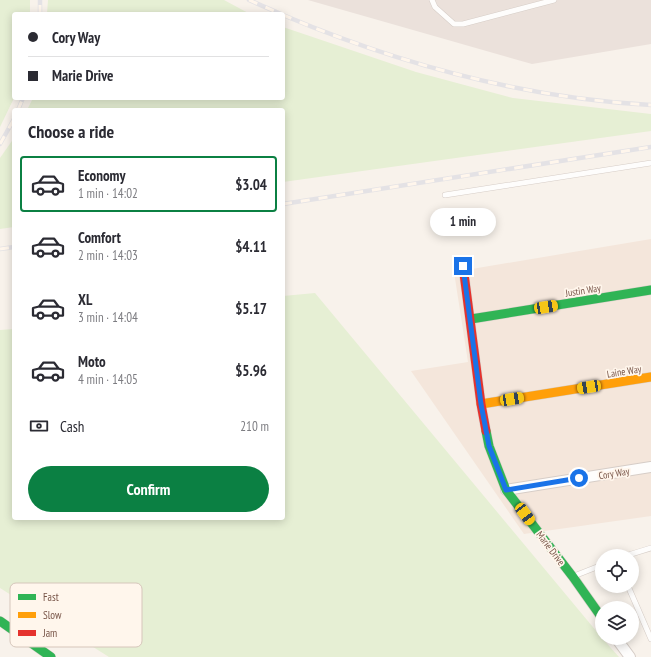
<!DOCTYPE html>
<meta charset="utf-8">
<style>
:root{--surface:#fff;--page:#f2f2f3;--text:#2b2b33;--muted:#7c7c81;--line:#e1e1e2;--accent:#0b8043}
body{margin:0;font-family:"PT Sans Narrow",sans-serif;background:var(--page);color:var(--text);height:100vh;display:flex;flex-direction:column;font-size:15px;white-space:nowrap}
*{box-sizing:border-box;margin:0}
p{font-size:13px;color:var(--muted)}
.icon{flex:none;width:22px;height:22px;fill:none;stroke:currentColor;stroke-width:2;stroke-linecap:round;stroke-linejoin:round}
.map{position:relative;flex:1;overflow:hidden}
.sheet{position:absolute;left:12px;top:108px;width:273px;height:412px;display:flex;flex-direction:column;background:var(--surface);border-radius:4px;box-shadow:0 2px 10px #0003}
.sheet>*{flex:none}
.hud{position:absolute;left:12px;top:12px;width:273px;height:88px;border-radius:4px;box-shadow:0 2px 10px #0003;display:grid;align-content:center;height:88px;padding:0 16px;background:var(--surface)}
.fabs{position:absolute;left:595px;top:549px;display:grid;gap:8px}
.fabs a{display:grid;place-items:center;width:44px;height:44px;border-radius:50%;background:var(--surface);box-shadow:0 2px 10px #0003;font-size:20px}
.end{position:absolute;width:18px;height:18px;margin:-9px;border:5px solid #1a73e8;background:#fff;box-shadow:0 0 0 2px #fff}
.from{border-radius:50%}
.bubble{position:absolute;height:28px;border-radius:14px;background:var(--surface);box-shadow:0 2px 10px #0003;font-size:13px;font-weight:700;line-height:28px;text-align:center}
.car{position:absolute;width:12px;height:24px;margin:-12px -6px;border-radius:5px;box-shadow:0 0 3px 1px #0007;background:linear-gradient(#f5c518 24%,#345 0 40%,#f5c518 0 76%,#345 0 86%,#f5c518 0)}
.hud b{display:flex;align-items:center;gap:14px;height:38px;font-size:15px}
.hud b+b{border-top:1px solid var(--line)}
.hud i{width:10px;height:10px;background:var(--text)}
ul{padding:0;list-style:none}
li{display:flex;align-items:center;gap:12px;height:56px;margin:0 8px 6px;padding:0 8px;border:2px solid transparent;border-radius:4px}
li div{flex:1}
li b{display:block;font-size:15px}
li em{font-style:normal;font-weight:700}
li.on{border-color:var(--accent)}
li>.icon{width:36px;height:36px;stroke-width:1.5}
h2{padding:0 16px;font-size:18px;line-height:48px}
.pay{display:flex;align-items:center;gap:10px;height:44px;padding:0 16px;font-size:15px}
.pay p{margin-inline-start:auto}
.button{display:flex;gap:8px;margin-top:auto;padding:8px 16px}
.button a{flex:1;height:46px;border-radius:24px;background:var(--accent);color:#fff;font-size:16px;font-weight:700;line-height:46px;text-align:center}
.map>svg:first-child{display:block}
.residential{fill:#f4e6db}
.industrial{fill:#ebe1db}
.green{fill:#e6efd4}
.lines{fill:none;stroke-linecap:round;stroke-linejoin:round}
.lane-casing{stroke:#d6cdc7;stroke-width:6}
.street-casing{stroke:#d6cdc7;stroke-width:12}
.fast-casing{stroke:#d7cdc7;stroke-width:10}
.slow-casing{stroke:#d7cdc7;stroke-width:10}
.jam-casing{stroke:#d7cdc7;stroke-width:10}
.lane{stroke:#fefdfc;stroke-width:5}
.street{stroke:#fefdfc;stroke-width:10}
.fast{stroke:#30b455;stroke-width:9}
.slow{stroke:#ff9f0a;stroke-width:9}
.jam{stroke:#e5322d;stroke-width:9}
.rail-casing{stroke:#e4e2e5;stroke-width:4.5}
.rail{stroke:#fff6ec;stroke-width:3;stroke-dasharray:9;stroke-linecap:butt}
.route{stroke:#1a73e8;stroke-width:5}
.labels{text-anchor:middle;stroke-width:3.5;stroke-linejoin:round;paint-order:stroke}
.street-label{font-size:10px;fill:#785548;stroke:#fff6ec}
.key{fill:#fff6ec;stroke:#d6c6bb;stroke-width:1}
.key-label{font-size:11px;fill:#785548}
</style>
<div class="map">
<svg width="651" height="657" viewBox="0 0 651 657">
<rect width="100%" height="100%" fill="#f8f2eb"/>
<polygon class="residential" points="651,239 651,516 524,534 411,371 468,362 454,272"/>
<polygon class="industrial" points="308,0 651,0 651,44 532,64"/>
<g class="green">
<polygon points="0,0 30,0 30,14 14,14 14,98 0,127"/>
<polygon points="48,0 224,0 250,14 47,14"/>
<polygon points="283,27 416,72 513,98 651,114 651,131 283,182 283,110 27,110 33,98 283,98"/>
<polygon points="14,138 14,227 0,229 0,158"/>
<polygon points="315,293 602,638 619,657 109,657 0,588 0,330 14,329 14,518 283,518 283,296"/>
</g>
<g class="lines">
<g class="lane-casing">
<g id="lane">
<polyline points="432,0 435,7 454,24 463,24 554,0"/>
<polyline points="445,195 651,163"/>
<polyline points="625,556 651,548"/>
<polyline points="574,576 602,565"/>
<polyline points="628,586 651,639"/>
</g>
</g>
<g class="street-casing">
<g id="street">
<polyline points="506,490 651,467"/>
<polyline points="616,638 630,657"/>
</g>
</g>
<g class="fast-casing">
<g id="fast">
<polyline points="471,319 651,290"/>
<polyline points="486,431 489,446 506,490 573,577 602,618"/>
<polyline points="0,621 51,657"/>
</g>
</g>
<g class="slow-casing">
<polyline id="slow" points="481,404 651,377"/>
</g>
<g class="jam-casing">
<polyline id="jam" points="463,266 481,404 486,431"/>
</g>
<use href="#lane" class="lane"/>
<use href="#street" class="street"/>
<use href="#fast" class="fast"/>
<use href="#slow" class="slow"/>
<use href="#jam" class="jam"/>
<g class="rail-casing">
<g id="rail">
<polyline points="249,0 281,14"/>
<polyline points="40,14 40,0"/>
<path d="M283,15C399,64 524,98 651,105"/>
<polyline points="18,110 23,98"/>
<polyline points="0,144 14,119"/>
<polyline points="283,204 651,147"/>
<polyline points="0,249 14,247"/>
</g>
</g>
<use href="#rail" class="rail"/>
</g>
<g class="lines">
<polyline class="route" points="463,266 481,404 489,446 506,490 579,478"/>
</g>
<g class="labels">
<g class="street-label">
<text transform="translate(583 290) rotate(-9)" y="4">Justin Way</text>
<text transform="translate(624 371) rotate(-9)" y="4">Laine Way</text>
<text transform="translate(614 473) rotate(-9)" y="4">Cory Way</text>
<text transform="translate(551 548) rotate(53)" y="4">Marie Drive</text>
</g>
</g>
<rect x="10" y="583" width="132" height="64" rx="6" class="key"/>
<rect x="18" y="594" width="18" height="6" fill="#30b455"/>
<rect x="18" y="612" width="18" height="6" fill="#ff9f0a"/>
<rect x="18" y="630" width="18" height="6" fill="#e5322d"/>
<g class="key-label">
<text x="43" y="601">Fast</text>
<text x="43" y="619">Slow</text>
<text x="43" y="637">Jam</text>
</g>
</svg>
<div class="fabs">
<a><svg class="icon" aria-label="locate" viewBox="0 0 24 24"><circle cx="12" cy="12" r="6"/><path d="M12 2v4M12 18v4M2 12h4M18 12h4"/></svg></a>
<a><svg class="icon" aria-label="layers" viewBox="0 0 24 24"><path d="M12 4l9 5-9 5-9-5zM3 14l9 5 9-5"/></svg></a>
</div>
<i class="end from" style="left:579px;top:478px"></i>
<i class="end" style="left:463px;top:266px"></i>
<div class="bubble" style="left:430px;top:208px;width:66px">1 min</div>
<i class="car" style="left:546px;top:307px;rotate:81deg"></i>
<i class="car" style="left:589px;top:387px;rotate:261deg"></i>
<i class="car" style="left:512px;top:399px;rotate:81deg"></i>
<i class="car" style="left:525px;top:514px;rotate:143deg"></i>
<div class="hud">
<b><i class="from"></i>Cory Way</b>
<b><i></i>Marie Drive</b>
</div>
<section class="sheet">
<h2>Choose a ride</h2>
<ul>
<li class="on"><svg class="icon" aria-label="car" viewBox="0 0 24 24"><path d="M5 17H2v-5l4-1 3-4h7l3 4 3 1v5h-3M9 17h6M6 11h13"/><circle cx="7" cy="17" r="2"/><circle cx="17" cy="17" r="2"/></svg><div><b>Economy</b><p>1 min · 14:02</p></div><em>$3.04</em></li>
<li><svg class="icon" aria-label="car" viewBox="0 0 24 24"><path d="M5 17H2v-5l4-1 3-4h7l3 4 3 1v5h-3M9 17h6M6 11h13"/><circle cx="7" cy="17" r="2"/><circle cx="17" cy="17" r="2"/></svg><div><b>Comfort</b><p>2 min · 14:03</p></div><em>$4.11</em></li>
<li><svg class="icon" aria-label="car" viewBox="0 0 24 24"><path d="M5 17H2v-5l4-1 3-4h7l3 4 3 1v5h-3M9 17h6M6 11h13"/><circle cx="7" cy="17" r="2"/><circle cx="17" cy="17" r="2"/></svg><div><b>XL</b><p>3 min · 14:04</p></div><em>$5.17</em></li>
<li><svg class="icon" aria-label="car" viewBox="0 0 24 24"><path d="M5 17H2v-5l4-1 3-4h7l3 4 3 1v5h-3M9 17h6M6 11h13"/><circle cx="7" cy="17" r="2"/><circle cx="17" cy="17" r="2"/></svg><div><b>Moto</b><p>4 min · 14:05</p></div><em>$5.96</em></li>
</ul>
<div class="pay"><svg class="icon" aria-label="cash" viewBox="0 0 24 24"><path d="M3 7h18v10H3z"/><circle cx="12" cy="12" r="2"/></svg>Cash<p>210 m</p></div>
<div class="button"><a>Confirm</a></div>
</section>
</div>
